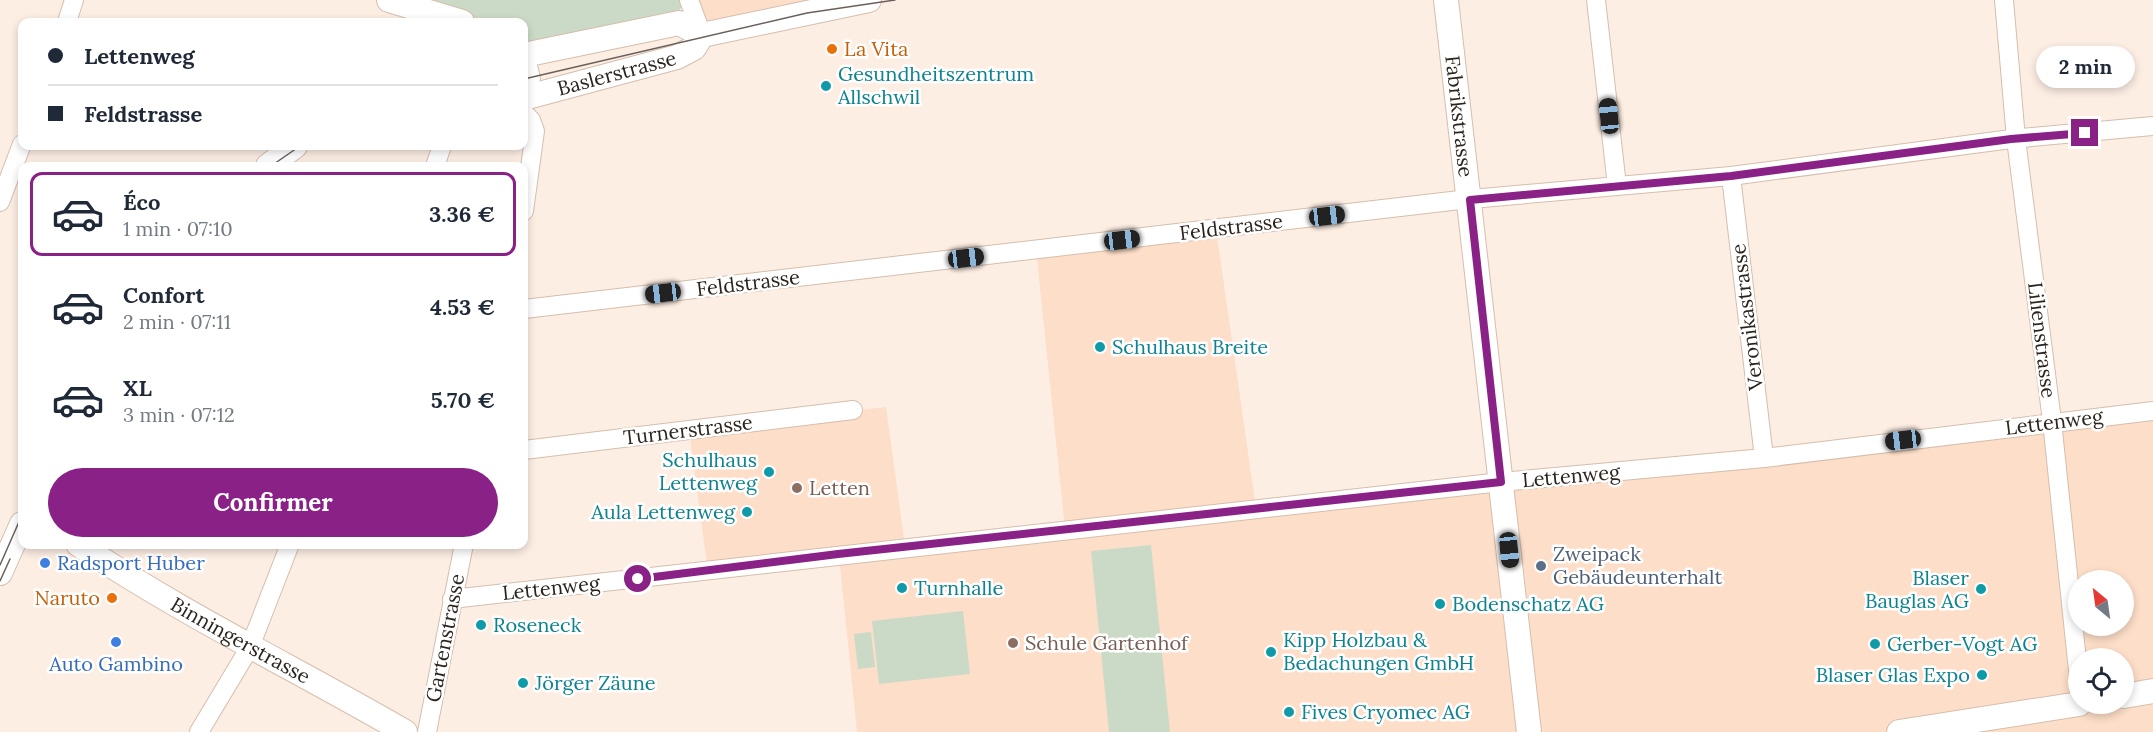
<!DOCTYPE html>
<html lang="fr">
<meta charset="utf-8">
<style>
:root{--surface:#fff;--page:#f2f2f3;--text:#1f2937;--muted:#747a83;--line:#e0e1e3;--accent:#8a2186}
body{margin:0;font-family:Lora,serif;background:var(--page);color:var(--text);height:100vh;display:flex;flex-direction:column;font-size:22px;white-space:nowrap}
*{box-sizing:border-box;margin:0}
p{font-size:20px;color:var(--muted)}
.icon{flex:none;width:33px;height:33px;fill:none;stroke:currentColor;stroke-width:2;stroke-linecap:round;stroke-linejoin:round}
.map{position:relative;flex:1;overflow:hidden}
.side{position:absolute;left:18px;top:162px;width:510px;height:387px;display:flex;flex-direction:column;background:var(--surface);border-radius:12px;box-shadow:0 3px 9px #0003}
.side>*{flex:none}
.top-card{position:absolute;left:18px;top:18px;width:510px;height:132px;border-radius:12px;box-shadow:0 3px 9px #0003;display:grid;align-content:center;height:132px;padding:0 30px;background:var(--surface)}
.needle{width:39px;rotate:331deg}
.fabs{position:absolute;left:2068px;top:570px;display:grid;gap:12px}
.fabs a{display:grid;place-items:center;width:66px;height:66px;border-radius:50%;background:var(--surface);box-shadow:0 3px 9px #0003;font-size:30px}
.end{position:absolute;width:27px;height:27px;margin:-14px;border:8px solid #8a2186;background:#fff;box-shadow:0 0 0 3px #fff}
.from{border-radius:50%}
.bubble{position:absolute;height:42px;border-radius:21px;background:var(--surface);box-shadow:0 3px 9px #0003;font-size:20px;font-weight:700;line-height:42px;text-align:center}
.car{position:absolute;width:18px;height:36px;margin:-18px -9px;border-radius:8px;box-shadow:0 0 4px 2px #0007;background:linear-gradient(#222 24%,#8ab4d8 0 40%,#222 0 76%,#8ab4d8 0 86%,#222 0)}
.top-card b{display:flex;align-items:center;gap:21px;height:57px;font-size:22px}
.top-card b+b{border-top:2px solid var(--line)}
.top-card i{width:15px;height:15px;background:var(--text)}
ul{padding:10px 0 0;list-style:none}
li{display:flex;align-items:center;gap:18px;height:84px;margin:0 12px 9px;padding:0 18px;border:3px solid transparent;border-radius:12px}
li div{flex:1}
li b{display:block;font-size:22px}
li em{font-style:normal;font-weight:700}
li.selected{border-color:var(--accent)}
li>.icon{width:54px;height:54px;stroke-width:1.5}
.cta{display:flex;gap:12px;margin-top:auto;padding:12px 30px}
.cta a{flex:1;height:69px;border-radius:36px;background:var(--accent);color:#fff;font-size:24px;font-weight:700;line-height:69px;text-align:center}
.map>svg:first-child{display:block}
.built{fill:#fddec8;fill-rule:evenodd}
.green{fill:#cbdac6}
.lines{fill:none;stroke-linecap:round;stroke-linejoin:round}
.street-casing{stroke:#d5bead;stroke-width:20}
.secondary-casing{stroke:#d5bead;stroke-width:26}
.street{stroke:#fff;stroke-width:18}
.secondary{stroke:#fff;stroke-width:24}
.tram{stroke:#6b6059;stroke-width:1.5}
.route{stroke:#8a2186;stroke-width:8}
.food-dot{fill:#e8710a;stroke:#fff;stroke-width:2}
.culture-dot{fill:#0f9aa8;stroke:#fff;stroke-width:2}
.education-dot{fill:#8d6e63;stroke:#fff;stroke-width:2}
.shop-dot{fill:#3f7fe0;stroke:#fff;stroke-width:2}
.service-dot{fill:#5c6f8a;stroke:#fff;stroke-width:2}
.labels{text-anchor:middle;stroke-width:5;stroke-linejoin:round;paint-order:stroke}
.food-label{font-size:20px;fill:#c56008;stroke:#fff;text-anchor:start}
.street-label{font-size:20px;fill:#2c231d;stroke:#fff}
.culture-label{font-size:20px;fill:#0d838f;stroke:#fff;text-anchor:start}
.education-label{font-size:20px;fill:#785e54;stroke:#fff;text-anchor:start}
.service-label{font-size:20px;fill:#4e5e75;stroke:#fff;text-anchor:start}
.shop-label{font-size:20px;fill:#366cbe;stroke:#fff;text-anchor:start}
</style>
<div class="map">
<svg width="2153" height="732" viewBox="0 0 2153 732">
<rect width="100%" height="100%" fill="#fdeee4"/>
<g class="built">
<polygon points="689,0 869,0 702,35"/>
<path d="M1216,229L1256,508L2153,411V732H857L839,556L708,572L689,430L886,407L905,546L1065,529L1036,249ZM2079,580H2124V626H2079ZM2079,658H2124V704H2079Z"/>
</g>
<g class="green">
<polygon points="394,0 686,0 670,25 524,55 524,22 462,22"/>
<polygon points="1151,545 1170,732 1109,732 1091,551"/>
<polygon points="963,611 970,674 879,684 872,621"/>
<polygon points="871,632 875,667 858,669 854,634"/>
</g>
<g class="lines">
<g class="street-casing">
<g id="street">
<polyline points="689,0 702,35"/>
<polyline points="1596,0 1617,186"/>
<polyline points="2004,0 2016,139 2052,421 2079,680"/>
<polyline points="67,22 74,0"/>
<polyline points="524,113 531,120 535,131 524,211"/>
<polyline points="435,166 442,146"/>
<polyline points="1731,176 1764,458"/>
<polyline points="0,202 22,144"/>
<polyline points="524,309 1460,200 1731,176 2011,139 2153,126"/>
<polyline points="524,450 853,410"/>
<polyline points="452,599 1501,482 1764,458 2153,411"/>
<polyline points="199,732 250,647 290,544"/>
<polyline points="427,732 464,544"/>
</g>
</g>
<g class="secondary-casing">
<g id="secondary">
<polyline points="389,0 462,22"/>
<path id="s1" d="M1446,0L1529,732"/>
<polyline points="524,55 679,23 702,35"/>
<polyline points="524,63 528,78 524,93"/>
<path id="s2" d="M524,98L677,57L694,48L702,35L869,0"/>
<polyline points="268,166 295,146"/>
<path id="s3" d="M78,544C183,614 296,669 405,732"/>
<polyline points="0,573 22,524"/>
<polyline points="2124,696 2153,691"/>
<polyline points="1899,732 2079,704"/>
</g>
</g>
<use href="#street" class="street"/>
<use href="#secondary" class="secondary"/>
<g class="tram">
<polyline points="524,79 807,13 895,0"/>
<polyline points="271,166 300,146"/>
<polyline points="0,565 22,515"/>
<polyline points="0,581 10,559"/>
</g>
</g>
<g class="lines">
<polyline class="route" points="638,579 838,554 1501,482 1470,200 1731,176 2011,139 2085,133"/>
</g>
<g class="food-dot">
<circle cx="832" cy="49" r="6"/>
<circle cx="112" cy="598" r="6"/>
</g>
<g class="culture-dot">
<circle cx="826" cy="86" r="6"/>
<circle cx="1100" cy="347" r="6"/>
<circle cx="769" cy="472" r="6"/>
<circle cx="747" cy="512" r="6"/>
<circle cx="902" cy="588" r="6"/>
<circle cx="1981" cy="589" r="6"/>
<circle cx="1440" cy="604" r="6"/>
<circle cx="481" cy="625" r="6"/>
<circle cx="1875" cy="644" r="6"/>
<circle cx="1271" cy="652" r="6"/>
<circle cx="1982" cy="675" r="6"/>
<circle cx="523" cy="683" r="6"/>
<circle cx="1289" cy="712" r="6"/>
</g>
<g class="education-dot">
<circle cx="797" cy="488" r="6"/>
<circle cx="1013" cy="643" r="6"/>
</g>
<g class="shop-dot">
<circle cx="45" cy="563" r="6"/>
<circle cx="116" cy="642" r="6"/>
</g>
<circle class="service-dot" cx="1541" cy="566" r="6"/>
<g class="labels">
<g class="food-label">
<text x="844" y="56">La Vita</text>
<text x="100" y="605" text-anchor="end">Naruto</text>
</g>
<g class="street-label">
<text dy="7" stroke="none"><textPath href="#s2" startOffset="96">Baslerstrasse</textPath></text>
<text dy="7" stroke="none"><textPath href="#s1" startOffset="117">Fabrikstrasse</textPath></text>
<text transform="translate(1231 227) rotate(-7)" y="7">Feldstrasse</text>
<text transform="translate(748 283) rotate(-7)" y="7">Feldstrasse</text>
<text transform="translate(1747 317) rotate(-97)" y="7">Veronikastrasse</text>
<text transform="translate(2042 340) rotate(83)" y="7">Lilienstrasse</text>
<text transform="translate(2054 422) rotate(-7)" y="7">Lettenweg</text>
<text transform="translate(688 430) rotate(-7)" y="7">Turnerstrasse</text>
<text transform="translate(1571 476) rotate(-5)" y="7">Lettenweg</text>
<text transform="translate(551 588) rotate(-6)" y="7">Lettenweg</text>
<text transform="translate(445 638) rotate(-79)" y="7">Gartenstrasse</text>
<text dy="7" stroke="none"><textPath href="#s3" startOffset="189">Binningerstrasse</textPath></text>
</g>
<g class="culture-label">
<text x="838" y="81">Gesundheitszentrum<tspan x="838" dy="23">Allschwil</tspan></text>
<text x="1112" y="354">Schulhaus Breite</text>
<text x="757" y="467" text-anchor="end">Schulhaus<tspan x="757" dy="23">Lettenweg</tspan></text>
<text x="735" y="519" text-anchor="end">Aula Lettenweg</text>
<text x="1969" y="585" text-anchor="end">Blaser<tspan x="1969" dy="23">Bauglas AG</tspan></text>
<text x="914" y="595">Turnhalle</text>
<text x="1452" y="611">Bodenschatz AG</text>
<text x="493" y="632">Roseneck</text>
<text x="1283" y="647">Kipp Holzbau &amp;<tspan x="1283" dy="23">Bedachungen GmbH</tspan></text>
<text x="1887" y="651">Gerber-Vogt AG</text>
<text x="1970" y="682" text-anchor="end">Blaser Glas Expo</text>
<text x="535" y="690">Jörger Zäune</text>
<text x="1301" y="719">Fives Cryomec AG</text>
</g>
<g class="education-label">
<text x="809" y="495">Letten</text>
<text x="1025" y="650">Schule Gartenhof</text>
</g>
<g class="service-label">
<text x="1553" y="561">Zweipack<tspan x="1553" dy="23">Gebäudeunterhalt</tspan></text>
</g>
<g class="shop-label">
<text x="57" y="570">Radsport Huber</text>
<text x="116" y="671" text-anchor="middle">Auto Gambino</text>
</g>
</g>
</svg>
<div class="fabs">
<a><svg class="needle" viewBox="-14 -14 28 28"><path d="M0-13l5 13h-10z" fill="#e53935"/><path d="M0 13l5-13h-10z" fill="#747a83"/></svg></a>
<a><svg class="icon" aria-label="locate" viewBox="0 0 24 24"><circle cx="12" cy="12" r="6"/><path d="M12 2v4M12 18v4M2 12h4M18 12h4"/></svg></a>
</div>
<i class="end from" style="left:638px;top:579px"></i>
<i class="end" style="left:2085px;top:133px"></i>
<div class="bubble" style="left:2036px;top:46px;width:99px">2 min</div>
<i class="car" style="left:1609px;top:116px;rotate:354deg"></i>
<i class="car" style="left:1327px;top:216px;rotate:83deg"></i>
<i class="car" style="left:1122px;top:240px;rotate:83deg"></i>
<i class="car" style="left:966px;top:258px;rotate:83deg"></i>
<i class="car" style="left:663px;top:293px;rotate:263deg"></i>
<i class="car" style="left:1903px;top:440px;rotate:263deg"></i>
<i class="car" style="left:1509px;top:550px;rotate:174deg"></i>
<div class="top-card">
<b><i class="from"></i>Lettenweg</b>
<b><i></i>Feldstrasse</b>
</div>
<section class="side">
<ul>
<li class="selected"><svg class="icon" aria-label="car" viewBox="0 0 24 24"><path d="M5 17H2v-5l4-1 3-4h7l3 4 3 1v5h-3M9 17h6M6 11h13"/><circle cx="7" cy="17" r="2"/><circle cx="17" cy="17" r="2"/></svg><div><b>Éco</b><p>1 min · 07:10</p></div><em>3.36 €</em></li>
<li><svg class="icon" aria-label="car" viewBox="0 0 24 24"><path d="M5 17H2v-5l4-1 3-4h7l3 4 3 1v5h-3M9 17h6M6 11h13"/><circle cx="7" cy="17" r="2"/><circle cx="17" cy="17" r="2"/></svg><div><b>Confort</b><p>2 min · 07:11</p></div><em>4.53 €</em></li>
<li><svg class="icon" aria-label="car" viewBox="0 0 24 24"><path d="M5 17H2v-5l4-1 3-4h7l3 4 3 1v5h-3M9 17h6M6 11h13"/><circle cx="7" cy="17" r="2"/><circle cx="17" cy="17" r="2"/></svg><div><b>XL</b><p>3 min · 07:12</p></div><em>5.70 €</em></li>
</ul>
<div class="cta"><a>Confirmer</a></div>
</section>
</div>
